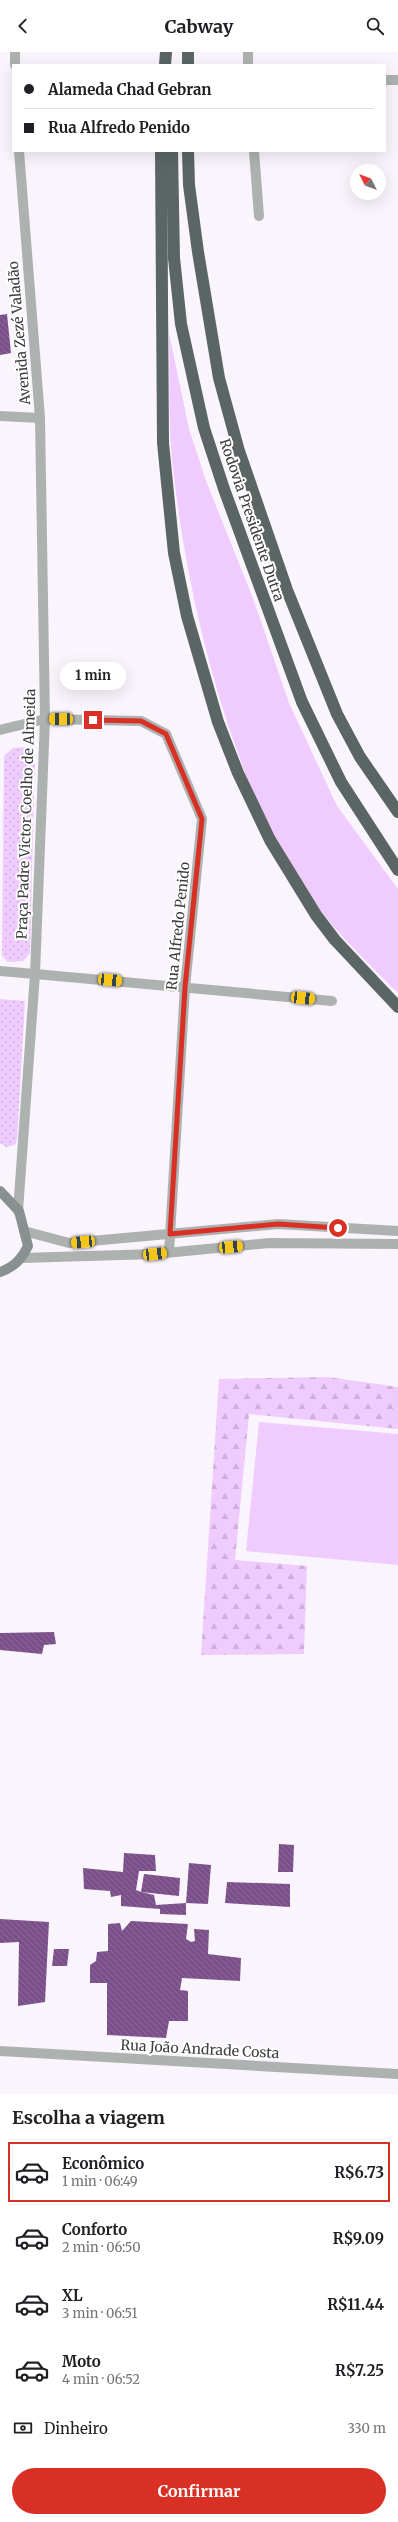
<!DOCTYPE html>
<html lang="pt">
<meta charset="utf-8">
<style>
:root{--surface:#fff;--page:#f2f2f2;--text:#202124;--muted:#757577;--line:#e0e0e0;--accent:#d93025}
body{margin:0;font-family:Merriweather,serif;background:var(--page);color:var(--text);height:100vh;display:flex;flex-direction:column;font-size:15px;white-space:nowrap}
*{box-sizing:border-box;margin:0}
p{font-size:13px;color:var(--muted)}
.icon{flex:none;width:22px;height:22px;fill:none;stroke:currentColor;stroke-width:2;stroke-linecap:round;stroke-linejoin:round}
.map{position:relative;height:2042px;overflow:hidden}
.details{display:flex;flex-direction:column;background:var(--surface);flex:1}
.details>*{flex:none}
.banner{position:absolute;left:12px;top:12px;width:374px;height:88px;border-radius:0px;box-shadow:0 4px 16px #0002;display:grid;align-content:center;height:88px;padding:0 12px;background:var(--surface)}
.needle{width:26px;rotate:312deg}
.buttons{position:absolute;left:350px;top:112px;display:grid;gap:8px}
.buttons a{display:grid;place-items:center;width:36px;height:36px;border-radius:50%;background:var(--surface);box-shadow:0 4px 16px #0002;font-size:20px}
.end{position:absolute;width:18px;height:18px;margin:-9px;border:5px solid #d93025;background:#fff;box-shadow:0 0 0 2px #fff}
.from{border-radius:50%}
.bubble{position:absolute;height:28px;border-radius:14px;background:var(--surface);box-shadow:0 4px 16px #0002;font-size:13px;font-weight:700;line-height:28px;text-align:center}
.car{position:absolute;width:12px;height:24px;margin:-12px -6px;border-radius:5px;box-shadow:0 0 3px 1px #0007;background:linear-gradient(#f5c518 24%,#345 0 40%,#f5c518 0 76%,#345 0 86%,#f5c518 0)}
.banner b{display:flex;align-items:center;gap:14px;height:38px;font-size:15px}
.banner b+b{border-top:1px solid var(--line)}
.banner i{width:10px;height:10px;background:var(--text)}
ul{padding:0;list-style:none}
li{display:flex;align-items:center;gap:12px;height:60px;margin:0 8px 6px;padding:0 4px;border:2px solid transparent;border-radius:0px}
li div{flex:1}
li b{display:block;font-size:15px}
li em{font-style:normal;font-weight:700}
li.on{border-color:var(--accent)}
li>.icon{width:36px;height:36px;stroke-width:1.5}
h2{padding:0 12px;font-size:18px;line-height:48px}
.pay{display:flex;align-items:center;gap:10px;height:44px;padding:0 12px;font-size:15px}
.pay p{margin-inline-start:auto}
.cta{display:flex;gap:8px;margin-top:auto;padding:8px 12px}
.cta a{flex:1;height:46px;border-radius:24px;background:var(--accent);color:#fff;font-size:16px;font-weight:700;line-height:46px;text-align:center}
header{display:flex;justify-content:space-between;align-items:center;height:52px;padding:0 12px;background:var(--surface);font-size:18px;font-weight:700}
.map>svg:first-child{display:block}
.grass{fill:#f0cbfe}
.forest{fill:url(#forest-firs)}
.park{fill:url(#park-dots)}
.building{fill:url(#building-back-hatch)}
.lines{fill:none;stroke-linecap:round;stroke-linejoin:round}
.minor{stroke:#adb2b1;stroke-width:10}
.tertiary{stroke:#adb2b1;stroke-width:10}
.secondary{stroke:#899190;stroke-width:10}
.motorway{stroke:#5a6564;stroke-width:12}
.route{stroke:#d93025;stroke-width:5}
.labels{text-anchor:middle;stroke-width:4;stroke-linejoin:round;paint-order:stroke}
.street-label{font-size:14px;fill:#3e3c3f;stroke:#fff}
</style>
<header><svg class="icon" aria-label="back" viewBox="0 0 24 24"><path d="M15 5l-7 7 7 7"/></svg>Cabway<svg class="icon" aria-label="search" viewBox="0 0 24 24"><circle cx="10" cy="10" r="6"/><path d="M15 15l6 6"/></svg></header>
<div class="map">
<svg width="398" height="2042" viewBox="0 0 398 2042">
<defs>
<pattern id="forest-firs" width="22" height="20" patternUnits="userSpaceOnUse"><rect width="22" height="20" fill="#f0cbfe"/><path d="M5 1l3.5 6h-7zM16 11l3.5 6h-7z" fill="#cfafdb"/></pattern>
<pattern id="park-dots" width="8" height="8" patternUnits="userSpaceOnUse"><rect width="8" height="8" fill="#f0cbfe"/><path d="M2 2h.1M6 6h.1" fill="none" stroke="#cfafdb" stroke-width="1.8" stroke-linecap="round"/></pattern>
<pattern id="building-back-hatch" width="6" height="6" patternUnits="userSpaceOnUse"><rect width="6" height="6" fill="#7b4f8a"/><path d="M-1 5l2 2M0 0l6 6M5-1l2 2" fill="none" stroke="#8e6c99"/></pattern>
</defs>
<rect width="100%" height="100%" fill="#faf4fd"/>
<g class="grass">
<path d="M169,281L189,377L206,429L254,549L289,651L337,754L398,837V941C362,906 326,870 298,828C272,790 254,746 239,704C204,609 183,508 172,408C168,366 170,323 169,281Z"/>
<polygon points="259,1370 398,1382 398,1513 246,1499"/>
</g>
<polygon class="forest" points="328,1325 398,1335 398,1377 249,1362 235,1508 307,1514 304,1602 201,1603 219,1327"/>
<g class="park">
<polygon points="27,695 35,700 30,901 23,909 8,910 2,904 4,704 13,696"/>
<polygon points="0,947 25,949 17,1088 15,1093 6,1095 0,1091"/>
</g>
<g class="building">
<polygon points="7,262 11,301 0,303 0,263"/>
<polygon points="54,1580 56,1592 44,1593 42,1602 0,1598 0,1581"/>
<polygon points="279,1792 294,1793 293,1820 278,1820"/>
<polygon points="124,1801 155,1803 156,1819 139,1819 136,1838 141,1840 144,1822 180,1826 179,1844 141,1840 154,1843 156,1853 186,1851 186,1863 160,1862 160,1857 121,1854 121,1843 111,1845 110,1839 84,1837 83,1816 123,1820"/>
<polygon points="189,1811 211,1813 208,1852 186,1851"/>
<polygon points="227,1830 290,1832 290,1855 225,1851"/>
<polygon points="0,1867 49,1870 45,1950 18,1954 19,1890 0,1891"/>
<polygon points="131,1869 188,1872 186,1887 191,1890 195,1889 194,1877 209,1878 208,1902 241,1906 240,1929 182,1926 180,1938 188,1939 188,1969 169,1969 166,1986 107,1983 107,1931 90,1931 90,1913 96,1909 97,1900 108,1899 108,1872 120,1871 122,1879"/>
<polygon points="54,1897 69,1897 67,1914 52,1914"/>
</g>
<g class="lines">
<g class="minor">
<polyline points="248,0 248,13"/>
<polyline points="385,28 398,28"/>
<polyline points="254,99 259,164"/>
<polyline points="0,364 40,366"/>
<polyline points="0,678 45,667 141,669 166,682 202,767 185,935 169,1200"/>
<polyline points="35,922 332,949"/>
<polyline points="0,1999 398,2022"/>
</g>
<g class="tertiary">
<polyline points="15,13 15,0"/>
<polyline points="0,919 35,922"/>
<polyline points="18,1159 35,922 45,667 40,366 19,99"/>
<polyline points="24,1179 69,1191 278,1172 398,1179"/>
<polyline points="22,1206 155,1202 269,1191 398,1192"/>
</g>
<path class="secondary" d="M0,1139L19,1159L28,1194C21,1208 14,1215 0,1220"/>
<g class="motorway">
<polyline points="165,13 166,0"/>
<polyline points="188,13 188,0"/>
<polyline points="161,99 163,391 174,501 187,564 218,670 238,721 270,788 316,863 335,888 398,955"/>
<polyline points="172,99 174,206 181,272 204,376 224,437 302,650 341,730 398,818"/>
<polyline points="188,99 189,133 198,200 219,326 239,399 287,538 337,662 360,705 398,760"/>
</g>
</g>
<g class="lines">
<polyline class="route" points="93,668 141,669 166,682 202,767 185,935 170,1182 278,1172 338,1176"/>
</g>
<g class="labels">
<g class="street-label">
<text transform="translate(19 281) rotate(-95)" y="5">Avenida Zezé Valadão</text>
<text transform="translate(252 468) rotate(71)" y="5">Rodovia Presidente Dutra</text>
<text transform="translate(26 762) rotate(-88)" y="5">Praça Padre Victor Coelho de Almeida</text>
<text transform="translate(178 874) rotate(-84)" y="5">Rua Alfredo Penido</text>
<text transform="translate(200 1997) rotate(3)" y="5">Rua João Andrade Costa</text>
</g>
</g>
</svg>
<div class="buttons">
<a><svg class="needle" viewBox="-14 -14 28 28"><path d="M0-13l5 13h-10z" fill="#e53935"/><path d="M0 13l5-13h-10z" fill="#757577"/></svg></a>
</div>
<i class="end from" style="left:338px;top:1176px"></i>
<i class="end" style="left:93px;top:668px"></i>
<div class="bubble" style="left:60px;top:610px;width:66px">1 min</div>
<i class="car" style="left:61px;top:667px;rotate:271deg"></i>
<i class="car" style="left:110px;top:928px;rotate:95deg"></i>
<i class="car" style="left:303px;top:946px;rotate:96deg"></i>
<i class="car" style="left:83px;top:1190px;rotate:265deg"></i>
<i class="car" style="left:231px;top:1195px;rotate:85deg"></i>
<i class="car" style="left:155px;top:1202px;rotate:84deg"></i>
<div class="banner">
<b><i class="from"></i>Alameda Chad Gebran</b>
<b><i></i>Rua Alfredo Penido</b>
</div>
</div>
<section class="details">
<h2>Escolha a viagem</h2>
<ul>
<li class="on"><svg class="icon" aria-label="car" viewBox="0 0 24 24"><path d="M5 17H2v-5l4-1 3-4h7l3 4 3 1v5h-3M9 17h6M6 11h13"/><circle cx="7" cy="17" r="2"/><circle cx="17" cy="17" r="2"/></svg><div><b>Econômico</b><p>1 min · 06:49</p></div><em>R$6.73</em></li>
<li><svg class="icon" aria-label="car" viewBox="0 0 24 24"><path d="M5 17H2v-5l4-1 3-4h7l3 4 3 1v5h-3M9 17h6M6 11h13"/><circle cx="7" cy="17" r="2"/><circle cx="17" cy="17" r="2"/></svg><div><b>Conforto</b><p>2 min · 06:50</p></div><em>R$9.09</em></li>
<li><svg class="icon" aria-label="car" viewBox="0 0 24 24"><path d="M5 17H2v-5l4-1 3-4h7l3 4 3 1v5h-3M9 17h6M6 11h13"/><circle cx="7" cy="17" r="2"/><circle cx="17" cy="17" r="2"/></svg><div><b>XL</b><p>3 min · 06:51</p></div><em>R$11.44</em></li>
<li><svg class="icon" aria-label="car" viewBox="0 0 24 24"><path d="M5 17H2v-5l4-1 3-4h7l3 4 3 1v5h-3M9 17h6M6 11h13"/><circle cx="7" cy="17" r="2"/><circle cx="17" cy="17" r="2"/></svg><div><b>Moto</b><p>4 min · 06:52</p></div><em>R$7.25</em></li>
</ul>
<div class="pay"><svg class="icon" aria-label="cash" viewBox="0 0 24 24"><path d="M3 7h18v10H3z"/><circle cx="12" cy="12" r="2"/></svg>Dinheiro<p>330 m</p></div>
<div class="cta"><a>Confirmar</a></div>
</section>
